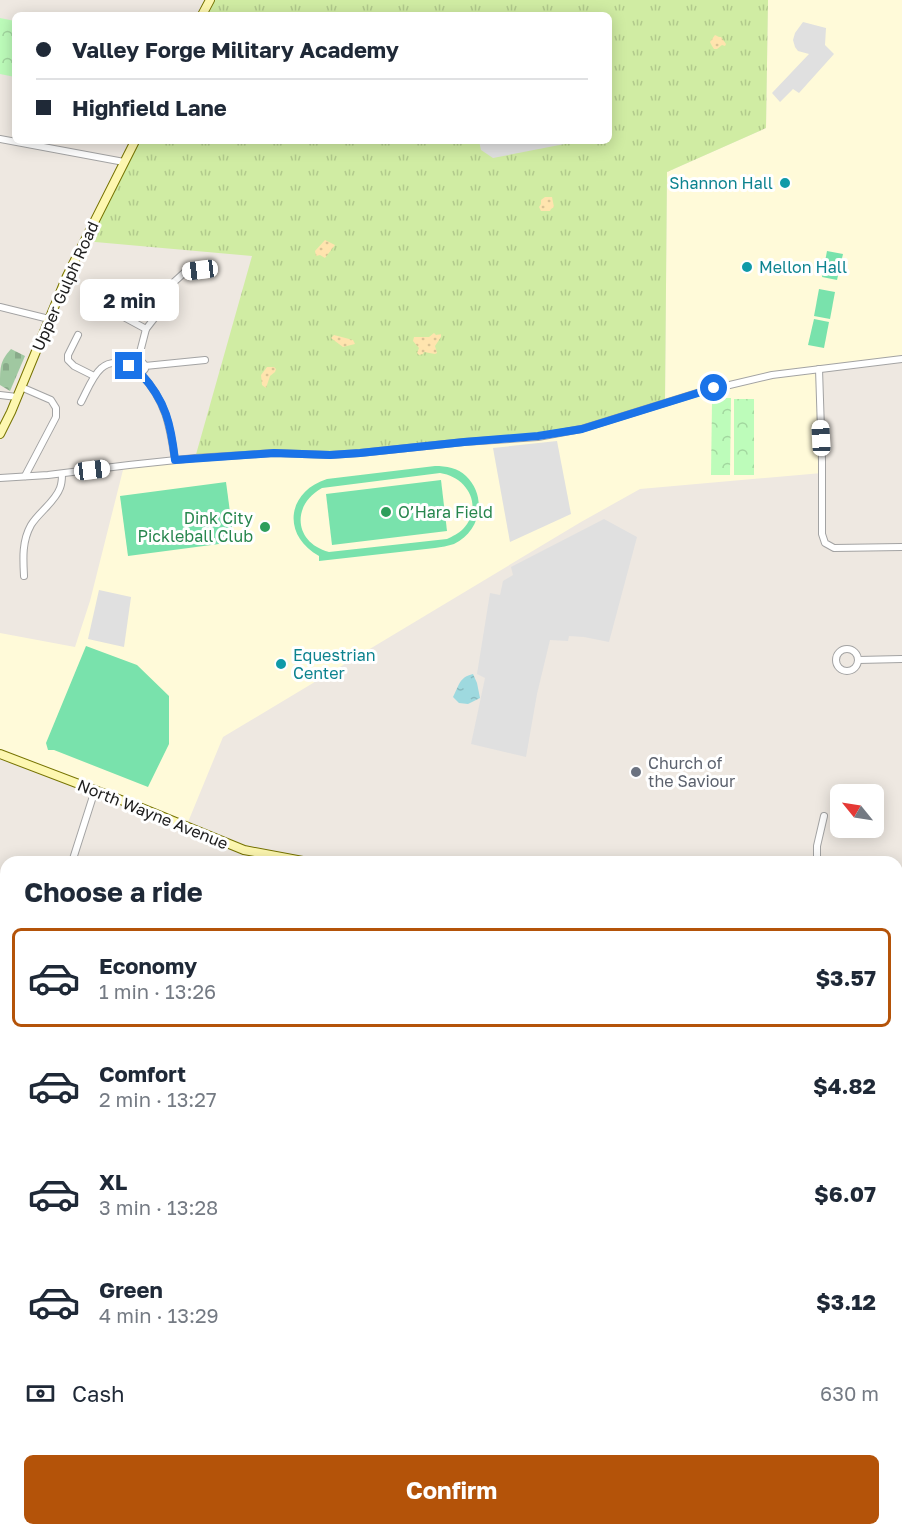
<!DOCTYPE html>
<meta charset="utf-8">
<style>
:root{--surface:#fff;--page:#f2f2f3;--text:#1f2937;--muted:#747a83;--line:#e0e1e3;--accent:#b45309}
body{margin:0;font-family:"Golos Text",sans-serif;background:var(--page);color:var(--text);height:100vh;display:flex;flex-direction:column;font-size:22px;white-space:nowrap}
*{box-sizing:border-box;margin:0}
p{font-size:20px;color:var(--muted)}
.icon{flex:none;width:33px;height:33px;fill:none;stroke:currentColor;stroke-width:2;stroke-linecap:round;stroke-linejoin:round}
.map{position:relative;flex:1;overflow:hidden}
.sheet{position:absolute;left:0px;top:856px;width:903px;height:680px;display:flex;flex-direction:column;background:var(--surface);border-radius:18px 18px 0 0;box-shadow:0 3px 15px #0003}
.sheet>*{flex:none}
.banner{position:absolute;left:12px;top:12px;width:600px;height:132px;border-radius:9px;box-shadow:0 3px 15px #0003;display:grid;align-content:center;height:132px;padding:0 24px;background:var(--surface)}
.needle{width:39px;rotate:300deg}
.controls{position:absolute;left:830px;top:784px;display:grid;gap:12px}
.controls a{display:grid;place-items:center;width:54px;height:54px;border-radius:9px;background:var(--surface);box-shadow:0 3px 15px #0003;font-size:30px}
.end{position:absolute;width:27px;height:27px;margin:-14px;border:8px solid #1a73e8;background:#fff;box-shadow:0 0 0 3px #fff}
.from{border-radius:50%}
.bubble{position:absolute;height:42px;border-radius:9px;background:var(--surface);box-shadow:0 3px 15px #0003;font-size:20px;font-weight:700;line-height:42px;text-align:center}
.car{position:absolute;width:18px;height:36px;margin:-18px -9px;border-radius:8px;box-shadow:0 0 4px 2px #0007;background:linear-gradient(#fff 24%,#345 0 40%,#fff 0 76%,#345 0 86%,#fff 0)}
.banner b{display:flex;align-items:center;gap:21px;height:57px;font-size:22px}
.banner b+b{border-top:2px solid var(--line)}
.banner i{width:15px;height:15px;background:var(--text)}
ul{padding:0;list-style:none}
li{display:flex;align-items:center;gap:18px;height:99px;margin:0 12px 9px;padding:0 12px;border:3px solid transparent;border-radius:9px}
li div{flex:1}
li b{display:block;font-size:22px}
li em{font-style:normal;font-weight:700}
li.current{border-color:var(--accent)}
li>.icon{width:54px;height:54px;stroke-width:1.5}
h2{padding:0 24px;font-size:27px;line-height:72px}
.pay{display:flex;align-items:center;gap:15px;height:66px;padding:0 24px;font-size:22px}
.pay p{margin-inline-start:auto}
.cta{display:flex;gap:12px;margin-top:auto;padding:12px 24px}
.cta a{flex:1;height:69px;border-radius:9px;background:var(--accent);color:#fff;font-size:24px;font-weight:700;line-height:69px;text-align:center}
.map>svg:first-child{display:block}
.education{fill:#fffad9}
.grass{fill:url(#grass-tufts)}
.sand{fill:url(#sand-dots)}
.cemetery{fill:url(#cemetery-stones)}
.park{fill:url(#park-crowns)}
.pitch{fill:#79e2ac;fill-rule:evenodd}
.parking{fill:#e0e0e0}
.water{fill:url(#water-ripples)}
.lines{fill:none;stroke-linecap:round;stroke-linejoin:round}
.stream{stroke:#9ed9df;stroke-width:2}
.street-casing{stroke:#a3a3a3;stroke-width:8}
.secondary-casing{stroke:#767300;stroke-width:10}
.street{stroke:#fff;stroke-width:6}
.secondary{stroke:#fdf7b0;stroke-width:8}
.rail{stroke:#6a6a6a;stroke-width:2;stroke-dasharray:12 12;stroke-linecap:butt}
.route{stroke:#1a73e8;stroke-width:8}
.culture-dot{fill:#0f9aa8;stroke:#fff;stroke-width:2}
.leisure-dot{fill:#2e9e5b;stroke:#fff;stroke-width:2}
.worship-dot{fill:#6b7280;stroke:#fff;stroke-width:2}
.labels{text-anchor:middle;stroke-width:6;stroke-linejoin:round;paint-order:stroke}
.culture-label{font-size:16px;fill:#0d838f;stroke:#fff;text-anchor:start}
.street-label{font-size:16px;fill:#1c1c1c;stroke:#fff}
.leisure-label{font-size:16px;fill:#27864d;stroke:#fff;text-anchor:start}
.worship-label{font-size:16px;fill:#5b616d;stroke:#fff;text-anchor:start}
</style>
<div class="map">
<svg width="902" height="1535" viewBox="0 0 902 1535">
<defs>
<pattern id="grass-tufts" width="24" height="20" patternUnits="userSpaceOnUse" patternTransform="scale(1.5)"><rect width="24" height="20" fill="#d0eca3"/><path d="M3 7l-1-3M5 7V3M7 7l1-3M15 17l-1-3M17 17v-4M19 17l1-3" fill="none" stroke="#b2ca8c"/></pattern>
<pattern id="sand-dots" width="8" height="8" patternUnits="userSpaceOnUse" patternTransform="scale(1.5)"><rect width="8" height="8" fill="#ffe4ae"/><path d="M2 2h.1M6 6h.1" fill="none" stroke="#dac395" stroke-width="1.8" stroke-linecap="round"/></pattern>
<pattern id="cemetery-stones" width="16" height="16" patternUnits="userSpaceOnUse" patternTransform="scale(1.5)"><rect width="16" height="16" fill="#a0c8a1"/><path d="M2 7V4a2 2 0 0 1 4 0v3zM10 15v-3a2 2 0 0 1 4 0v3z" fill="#89ab8a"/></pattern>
<pattern id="park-crowns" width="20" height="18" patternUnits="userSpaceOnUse" patternTransform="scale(1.5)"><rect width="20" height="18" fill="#bdfcba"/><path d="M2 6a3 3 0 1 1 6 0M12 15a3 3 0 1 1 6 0" fill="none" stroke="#a2d79f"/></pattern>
<pattern id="water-ripples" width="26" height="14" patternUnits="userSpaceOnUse" patternTransform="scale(1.5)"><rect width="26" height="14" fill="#9ed9df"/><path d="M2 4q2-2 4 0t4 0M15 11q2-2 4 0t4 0" fill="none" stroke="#88babf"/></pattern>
</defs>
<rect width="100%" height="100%" fill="#eee8e1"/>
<polygon class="education" points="768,0 902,0 902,359 819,369 822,473 640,489 581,522 223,737 186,827 0,754 0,633 75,647 90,601 124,466 665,403 667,172 766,128"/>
<polygon class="grass" points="210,0 768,0 766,128 667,172 665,403 560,433 360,453 274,453 195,458 252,256 84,241 135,141 609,141 609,15 202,15"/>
<g class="sand">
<polygon points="715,35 719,37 721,37 726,44 725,46 722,45 717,49 714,49 712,46 710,42"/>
<polygon points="545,197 552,197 554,207 551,209 550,211 541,211 539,207 541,204 541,200"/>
<polygon points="325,240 335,245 325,258 320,255 316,256 315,251"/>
<polygon points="434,333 436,335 441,334 441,337 435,346 437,353 435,354 424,352 423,354 419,355 417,353 419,348 413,341 414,337 429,337"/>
<polygon points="334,335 353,340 355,344 343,347 331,338"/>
<polygon points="267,367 274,367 276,369 275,372 270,376 266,388 262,385 261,375"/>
</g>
<path class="cemetery" d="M11,349L25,356L10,391L0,385C0,367 0,361 11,349Z"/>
<g class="park">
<polygon points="0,18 15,21 15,77 0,74"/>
<polygon points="716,398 731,398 730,475 711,475 712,403"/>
<rect x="734" y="399" width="20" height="76"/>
</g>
<g class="pitch">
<polygon points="827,251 843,254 837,280 822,277"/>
<polygon points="819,289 835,292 830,319 814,316"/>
<polygon points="814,319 829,322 824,348 808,345"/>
<path d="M435,466C446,466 458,468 466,476C488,497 480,532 454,544C448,546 441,547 435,548L319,561V556C282,536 286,492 327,479ZM440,473C468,477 484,507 463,529C458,534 453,536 447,539L329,552C294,543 291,505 322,488Z"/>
<polygon points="441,480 447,531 332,545 326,494"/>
<polygon points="226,482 234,542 128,556 120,496"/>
<polygon points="86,646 137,665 169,696 169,744 148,787 54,750 48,750 46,743"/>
</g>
<g class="parking">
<polygon points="803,22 826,28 825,45 834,54 799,93 793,89 780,102 772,93 809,54 798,51 795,47 793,40 795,33"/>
<polygon points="479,141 580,141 493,158 481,150"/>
<polygon points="557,441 571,514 510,542 493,448"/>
<polygon points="604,519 637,537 609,642 584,637 569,636 568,641 550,640 537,694 526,757 471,744 485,678 477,674 490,593 500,595 503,581 513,575 511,567"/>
<polygon points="99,590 131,597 124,647 88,639"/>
</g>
<path class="water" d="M473,674L477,683L480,698L468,704L459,703L453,697C459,686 459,677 473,674Z"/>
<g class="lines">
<g class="stream">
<polyline points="897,1265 902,1261"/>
<polyline points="696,1530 697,1535"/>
</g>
<g class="street-casing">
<g id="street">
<polyline points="0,139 124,162"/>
<polyline points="107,291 111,310"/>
<polyline points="0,307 49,319"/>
<polyline points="93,316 99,309 111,310 146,329"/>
<polyline points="78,335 68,355 68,360 74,366 94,376"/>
<polyline points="138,360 146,329 160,311 174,282 185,272 200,270"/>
<polyline points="145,366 205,360"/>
<polyline points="819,369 822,461 822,534 825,543 834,548 902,547"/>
<path d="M141,374L145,369L144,364L141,361L135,360L129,366L131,372L135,375L141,374C166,401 170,426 175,460"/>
<polyline points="21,387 51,400 56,408 56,417 25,476"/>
<polyline points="0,395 17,397"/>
<path d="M81,402C92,381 100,353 129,366"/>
<polyline points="0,478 48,475 129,465 195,458 274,453 330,455 360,453 464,442 538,437 581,429 700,392 772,375 902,359"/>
<path d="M24,576C23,558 22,541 31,525C39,512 55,502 60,488C62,483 62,478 62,474"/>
<circle cx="847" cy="660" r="11"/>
<polyline points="858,660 902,659"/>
<polyline points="72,862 95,790"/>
<polyline points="817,862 817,846 824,816"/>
<polyline points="897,1168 902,1168"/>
<polyline points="0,1313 6,1314"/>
<polyline points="897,1393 902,1389"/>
<polyline points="0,1434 6,1410"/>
<polyline points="491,1530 492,1535"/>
<polyline points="600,1530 601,1535"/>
<polyline points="81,1535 82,1530"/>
<polyline points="187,1535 189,1530"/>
<polyline points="752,1535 758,1530"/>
</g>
</g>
<g class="secondary-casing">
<g id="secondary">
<polyline points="202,15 210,0"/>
<polyline points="0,434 11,412 67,276 135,141"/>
<polyline points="0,754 134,805 244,850 308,862"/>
<polyline points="897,931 902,932"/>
</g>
</g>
<use href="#street" class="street"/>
<use href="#secondary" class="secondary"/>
<g class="rail">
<polyline points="897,1509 902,1505"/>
<polyline points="897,1522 902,1518"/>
<polyline points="876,1535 882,1530"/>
</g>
</g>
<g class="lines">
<path class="route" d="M129,366L131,372L135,375L141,374C166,401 171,425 175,460L274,453L330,455L360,453L464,442L538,436L582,429L714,388"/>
</g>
<g class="culture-dot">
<circle cx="785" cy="183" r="6"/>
<circle cx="747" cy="267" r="6"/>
<circle cx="281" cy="664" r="6"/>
</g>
<g class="leisure-dot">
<circle cx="386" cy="512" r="6"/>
<circle cx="265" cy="527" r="6"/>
</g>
<circle class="worship-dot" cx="636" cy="772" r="6"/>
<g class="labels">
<g class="culture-label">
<text x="773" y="189" text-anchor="end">Shannon Hall</text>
<text x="759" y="273">Mellon Hall</text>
<text x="293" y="661">Equestrian<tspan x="293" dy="18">Center</tspan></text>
</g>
<g class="street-label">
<text transform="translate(65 286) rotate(-66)" y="6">Upper Gulph Road</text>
<text transform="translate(153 814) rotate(22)" y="6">North Wayne Avenue</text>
</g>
<g class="leisure-label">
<text x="398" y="518">O’Hara Field</text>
<text x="253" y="524" text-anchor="end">Dink City<tspan x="253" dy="18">Pickleball Club</tspan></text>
</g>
<g class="worship-label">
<text x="648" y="769">Church of<tspan x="648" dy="18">the Saviour</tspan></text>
</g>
</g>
</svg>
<div class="controls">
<a><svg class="needle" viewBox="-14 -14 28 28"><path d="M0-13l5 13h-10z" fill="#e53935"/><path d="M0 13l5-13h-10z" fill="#747a83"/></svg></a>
</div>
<i class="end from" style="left:714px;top:388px"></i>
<i class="end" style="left:129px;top:366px"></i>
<div class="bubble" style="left:80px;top:279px;width:99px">2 min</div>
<i class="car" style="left:200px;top:270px;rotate:263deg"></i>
<i class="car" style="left:821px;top:438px;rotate:357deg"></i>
<i class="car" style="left:92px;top:470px;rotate:83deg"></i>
<div class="banner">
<b><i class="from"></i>Valley Forge Military Academy</b>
<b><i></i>Highfield Lane</b>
</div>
<section class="sheet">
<h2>Choose a ride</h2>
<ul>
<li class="current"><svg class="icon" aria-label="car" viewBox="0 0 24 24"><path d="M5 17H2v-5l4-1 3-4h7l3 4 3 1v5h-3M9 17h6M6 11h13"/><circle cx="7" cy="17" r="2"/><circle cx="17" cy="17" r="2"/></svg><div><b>Economy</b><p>1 min · 13:26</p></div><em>$3.57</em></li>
<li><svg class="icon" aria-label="car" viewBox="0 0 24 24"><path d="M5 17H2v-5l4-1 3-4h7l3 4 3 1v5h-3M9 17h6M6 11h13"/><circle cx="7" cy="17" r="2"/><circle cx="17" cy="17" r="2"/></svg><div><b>Comfort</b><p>2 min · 13:27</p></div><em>$4.82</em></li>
<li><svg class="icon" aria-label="car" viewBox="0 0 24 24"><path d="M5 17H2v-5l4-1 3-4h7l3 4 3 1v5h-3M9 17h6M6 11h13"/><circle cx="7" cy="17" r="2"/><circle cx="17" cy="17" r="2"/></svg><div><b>XL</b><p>3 min · 13:28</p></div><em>$6.07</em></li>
<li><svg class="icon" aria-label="car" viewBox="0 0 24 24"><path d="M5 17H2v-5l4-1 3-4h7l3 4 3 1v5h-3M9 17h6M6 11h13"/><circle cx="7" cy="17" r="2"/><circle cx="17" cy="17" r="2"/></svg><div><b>Green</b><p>4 min · 13:29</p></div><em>$3.12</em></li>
</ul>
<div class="pay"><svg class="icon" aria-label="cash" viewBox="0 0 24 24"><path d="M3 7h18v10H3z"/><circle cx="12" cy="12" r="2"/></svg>Cash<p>630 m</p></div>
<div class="cta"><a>Confirm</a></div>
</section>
</div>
